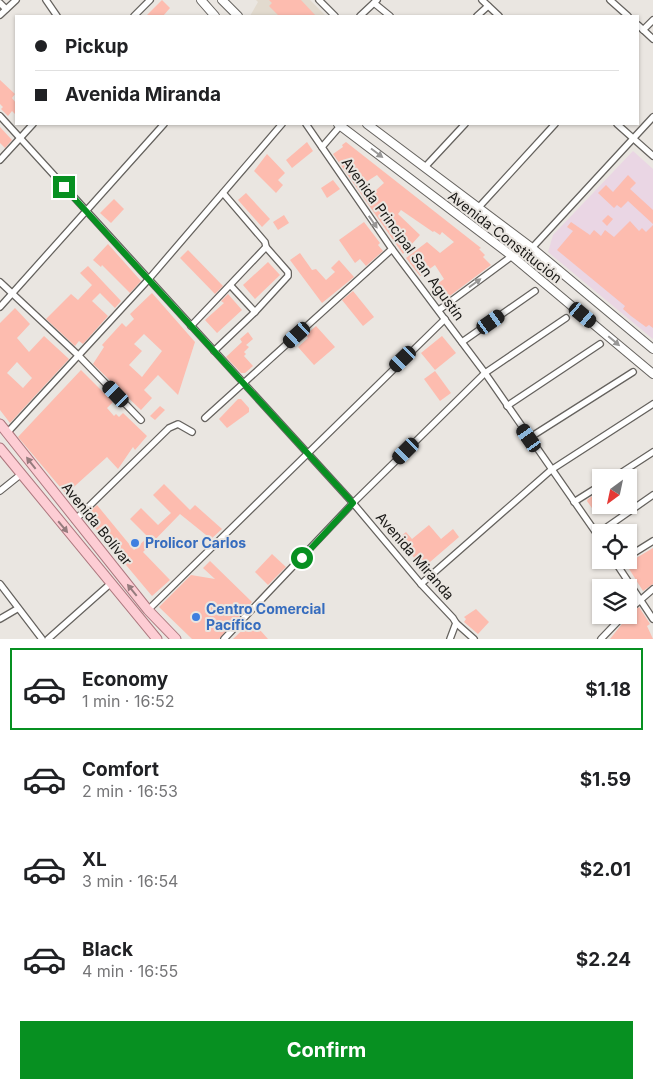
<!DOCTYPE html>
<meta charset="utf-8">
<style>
:root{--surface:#fff;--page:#f2f2f2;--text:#202124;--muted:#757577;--line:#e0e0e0;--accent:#079021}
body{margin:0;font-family:Inter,sans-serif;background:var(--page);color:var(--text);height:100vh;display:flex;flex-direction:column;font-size:19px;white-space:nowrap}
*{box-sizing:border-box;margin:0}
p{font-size:16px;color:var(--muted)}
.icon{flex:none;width:28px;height:28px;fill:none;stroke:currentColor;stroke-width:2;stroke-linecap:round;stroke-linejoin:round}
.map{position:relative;height:639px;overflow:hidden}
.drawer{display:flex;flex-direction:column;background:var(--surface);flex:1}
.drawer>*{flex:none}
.hud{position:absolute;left:15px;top:15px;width:624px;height:110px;border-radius:0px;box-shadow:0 1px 4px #0004;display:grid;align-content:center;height:110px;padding:0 20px;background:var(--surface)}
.needle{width:32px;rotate:213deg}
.fabs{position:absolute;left:592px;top:469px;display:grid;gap:10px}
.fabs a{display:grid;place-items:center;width:45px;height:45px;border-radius:0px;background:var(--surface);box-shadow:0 1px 4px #0004;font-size:25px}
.end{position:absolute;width:22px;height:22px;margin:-11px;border:6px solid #079021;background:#fff;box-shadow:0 0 0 2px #fff}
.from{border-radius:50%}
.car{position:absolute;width:15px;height:30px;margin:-15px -8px;border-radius:6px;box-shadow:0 0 4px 1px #0007;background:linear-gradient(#222 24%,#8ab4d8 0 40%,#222 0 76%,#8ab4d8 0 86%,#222 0)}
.hud b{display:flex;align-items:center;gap:18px;height:48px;font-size:19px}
.hud b+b{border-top:1px solid var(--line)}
.hud i{width:12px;height:12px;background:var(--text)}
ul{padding:9px 0 0;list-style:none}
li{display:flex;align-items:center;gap:15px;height:82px;margin:0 10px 8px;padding:0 10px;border:2px solid transparent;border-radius:0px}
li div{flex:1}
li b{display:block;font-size:19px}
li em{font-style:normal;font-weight:700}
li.active{border-color:var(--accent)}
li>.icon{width:45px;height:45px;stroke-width:1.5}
.action{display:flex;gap:10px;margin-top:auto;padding:10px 20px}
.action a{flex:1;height:58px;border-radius:0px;background:var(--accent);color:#fff;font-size:20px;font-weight:700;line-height:58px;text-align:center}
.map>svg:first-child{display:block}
.built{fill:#e2dace}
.medical{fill:#ead6e4}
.building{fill:#fdbcaf;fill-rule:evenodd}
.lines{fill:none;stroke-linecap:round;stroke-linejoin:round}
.minor-casing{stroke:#65625e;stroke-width:8}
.tertiary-casing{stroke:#65625e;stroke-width:10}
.primary-casing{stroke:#ad787f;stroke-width:11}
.minor{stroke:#fff;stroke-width:5.5}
.tertiary{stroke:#fff;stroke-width:8}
.primary{stroke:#fdcdd4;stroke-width:9}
.oneway{fill:#989796}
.oneway2{fill:#967c7e}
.route{stroke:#079021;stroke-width:6}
.shop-dot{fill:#3f7fe0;stroke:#eae6e1;stroke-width:2}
.labels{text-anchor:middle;stroke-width:4;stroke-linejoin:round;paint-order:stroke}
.street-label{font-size:14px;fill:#191816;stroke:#eae6e1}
.shop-label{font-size:14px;font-weight:bold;fill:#366cbe;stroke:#eae6e1;text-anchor:start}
</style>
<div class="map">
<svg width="653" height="639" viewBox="0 0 653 639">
<rect width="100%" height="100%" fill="#eae6e1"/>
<polygon class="built" points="256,0 310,0 326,16 250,16 258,2"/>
<polygon class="medical" points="633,151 653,169 653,339 548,252 553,235"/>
<g class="building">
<polygon points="162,0 170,8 163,16 146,16"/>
<polygon points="269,0 301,0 316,16 279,16 269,6 272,3"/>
<polygon points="0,80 15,94 12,98 16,103 16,115 12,111 8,116 1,109 3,107 0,104"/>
<polygon points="0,127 12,140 5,148 0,143"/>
<polygon points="307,142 313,151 292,168 286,160"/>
<path d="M346,142L481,248L479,249L485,255L483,257L491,265L443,301H440L430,289L444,279L435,265L420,276L406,258L427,242L440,253L454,242L442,232L440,235L434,231L433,232L401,210L398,214L420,235L403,254L333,154L343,147L342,145ZM377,175L384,183L374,192L366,182Z"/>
<polygon points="267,154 285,173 278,180 283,185 276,193 254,171"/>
<polygon points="628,175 636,183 630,189 653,210 653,224 628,201 621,208 617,205 614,208 598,193 606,185 613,192"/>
<polygon points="333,180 340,189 327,198 321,188"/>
<polygon points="246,193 270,219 262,227 238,200"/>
<polygon points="114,199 124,209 111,223 100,213"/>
<polygon points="284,215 289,223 278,230 273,222"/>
<polygon points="608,215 613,219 607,226 602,221"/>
<polygon points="630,221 639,231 642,228 646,232 653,225 653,328 649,325 646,327 631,316 623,309 625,306 557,250 573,231 567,227 571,222 590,235 594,230 601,236 605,230 614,237"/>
<polygon points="364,222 380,243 378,245 383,251 366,266 360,259 355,263 339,240"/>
<polygon points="108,244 141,281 130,293 102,265 101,267 93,260"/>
<polygon points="188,250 223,286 215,294 180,258"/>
<polygon points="300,253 312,270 316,269 326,280 335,272 331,268 339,260 354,277 322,303 290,260"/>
<polygon points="268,262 280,275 255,299 243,285"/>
<polygon points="88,266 121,301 115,308 100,293 92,301 108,316 83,344 79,341 75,346 46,319 71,294 78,300 92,285 80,273"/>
<polygon points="353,291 374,317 363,326 342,300"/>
<path d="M152,293L195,342L178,395L158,375L144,390L152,398L141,410L93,364L104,347L102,345L122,323L126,327L134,319L130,314ZM144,334L162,351L142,377L129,365L142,351L134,344Z"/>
<polygon points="228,294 242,310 217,333 205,320 224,303 221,301"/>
<path d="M15,308L30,324L17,338L29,352L44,336L69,359L10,423L0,410V323ZM17,362L32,378L23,388L7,373Z"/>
<polygon points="316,326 335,347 314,365 298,347 308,338 306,335"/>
<polygon points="248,332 253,339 246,345 249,347 244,352 246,354 244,356 253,366 245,373 241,373 226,357 242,342 240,339"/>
<polygon points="442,336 456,353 435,370 421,353"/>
<polygon points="81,370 113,402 107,408 114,416 116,414 119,417 123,413 147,436 135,450 133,447 118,469 107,457 66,494 18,437"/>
<polygon points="435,371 451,393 440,401 424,379"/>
<polygon points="238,399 241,399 249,408 249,412 227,428 219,419"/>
<polygon points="160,406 165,410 155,420 150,416"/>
<polygon points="164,484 190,510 195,505 222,529 211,539 180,514 143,552 170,580 152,596 85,516 97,505 134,550 148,537 130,519 141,508 158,525 171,513 153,495"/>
<polygon points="601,490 601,506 594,511 587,501 588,499"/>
<polygon points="429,525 441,539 453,529 459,537 423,568 398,539 406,532 412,539"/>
<polygon points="653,548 653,584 643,591 626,564"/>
<polygon points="272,554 286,567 268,585 255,572"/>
<polygon points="210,561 252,602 219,639 192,639 159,607 191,575 215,579 203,568"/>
<polygon points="639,607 650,624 647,626 653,639 610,639 629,615"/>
<polygon points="476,609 489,622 478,634 464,622 466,619 464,617"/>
<polygon points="252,621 268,639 233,639"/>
</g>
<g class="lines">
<g class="minor-casing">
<g id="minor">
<polyline points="46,0 57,16"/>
<polyline points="319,0 335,16"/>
<polyline points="482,0 499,16"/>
<polyline points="610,0 628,16"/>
<polyline points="0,3 6,9"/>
<polyline points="374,3 390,16"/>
<polyline points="0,15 16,0"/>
<polyline points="134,16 150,0"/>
<polyline points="360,16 377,0"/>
<polyline points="477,16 488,6"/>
<polyline points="638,25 653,39"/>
<polyline points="643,30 653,20"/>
<polyline points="0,116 353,503 421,584 453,618 456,623 450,639"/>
<polyline points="306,124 392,249 485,373 601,540"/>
<polyline points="617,124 653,156"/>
<polyline points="322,147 341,125"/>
<polyline points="0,160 33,124"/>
<polyline points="425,167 465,124"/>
<polyline points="479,207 555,124"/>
<polyline points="0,282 79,356 141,420"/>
<polyline points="231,286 255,312"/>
<polyline points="0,307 164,124"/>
<polyline points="439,310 512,256 532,248 653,117"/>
<polyline points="191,326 266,247 265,242 223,193"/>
<polyline points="462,342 535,291"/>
<polyline points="214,351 255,312 288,276 288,272 266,247"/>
<polyline points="507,406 600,344"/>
<polyline points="205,418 392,249"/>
<polyline points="7,433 148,280 282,124"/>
<polyline points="529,438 633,372"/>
<polyline points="613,478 653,452"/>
<polyline points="0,491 20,475"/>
<polyline points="574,502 601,485"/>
<polyline points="75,520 169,428 178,424 192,432"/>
<polyline points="597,534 653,495"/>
<polyline points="629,556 653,541"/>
<polyline points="614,560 653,619"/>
<polyline points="0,584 42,639"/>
<polyline points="421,584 551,470 653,404"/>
<polyline points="148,610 445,319"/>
<polyline points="629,610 653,589"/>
<polyline points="0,619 17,609"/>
<polyline points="456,623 474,639"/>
<polyline points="48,639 110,584"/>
<polyline points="224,639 353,503 485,373 566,318"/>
<polyline points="601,639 624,615"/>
</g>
</g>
<g class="tertiary-casing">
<g id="tertiary">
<polyline points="201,0 215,16"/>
<polyline points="222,0 238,16"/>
<polyline points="338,124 512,256 653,374"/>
<polyline points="367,124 532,248 653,349"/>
</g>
</g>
<g class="primary-casing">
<g id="primary">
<polyline points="0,424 148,610 176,639"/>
<polyline points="0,448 157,639"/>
</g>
</g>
<use href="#minor" class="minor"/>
<use href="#tertiary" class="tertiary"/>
<use href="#primary" class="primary"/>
</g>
<defs><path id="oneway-solid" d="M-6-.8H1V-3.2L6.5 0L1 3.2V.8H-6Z" transform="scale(1.25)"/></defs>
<g class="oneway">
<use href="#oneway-solid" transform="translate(377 153) rotate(37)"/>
<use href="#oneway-solid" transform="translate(373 222) rotate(55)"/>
<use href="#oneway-solid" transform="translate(475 283) rotate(-36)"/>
<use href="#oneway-solid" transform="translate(614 341) rotate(40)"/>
</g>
<g class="oneway2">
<use href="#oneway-solid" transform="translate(31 463) rotate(-128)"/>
<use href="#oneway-solid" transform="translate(63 527) rotate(50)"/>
<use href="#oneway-solid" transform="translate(132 590) rotate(-129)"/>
</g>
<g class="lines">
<polyline class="route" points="64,187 353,503 302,558"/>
</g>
<g class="shop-dot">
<circle cx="135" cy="543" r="5"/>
<circle cx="196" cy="617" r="5"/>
</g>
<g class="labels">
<g class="street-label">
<text transform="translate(505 237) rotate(38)" y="5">Avenida Constitución</text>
<text transform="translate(403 239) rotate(54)" y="5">Avenida Principal San Agustín</text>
<text transform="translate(97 524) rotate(51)" y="5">Avenida Bolívar</text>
<text transform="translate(415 556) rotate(49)" y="5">Avenida Miranda</text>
</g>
<g class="shop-label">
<text x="145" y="548">Prolicor Carlos</text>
<text x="206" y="614">Centro Comercial<tspan x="206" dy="16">Pacífico</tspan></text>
</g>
</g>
</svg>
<div class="fabs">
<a><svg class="needle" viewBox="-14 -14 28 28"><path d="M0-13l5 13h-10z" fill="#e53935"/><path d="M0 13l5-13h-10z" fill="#757577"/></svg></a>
<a><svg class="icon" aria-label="locate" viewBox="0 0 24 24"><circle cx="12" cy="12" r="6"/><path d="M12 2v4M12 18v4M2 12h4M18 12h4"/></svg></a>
<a><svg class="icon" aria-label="layers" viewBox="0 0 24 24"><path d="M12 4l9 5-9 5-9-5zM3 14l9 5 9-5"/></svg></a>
</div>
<i class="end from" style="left:302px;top:558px"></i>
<i class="end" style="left:64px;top:187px"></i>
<i class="car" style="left:583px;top:315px;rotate:130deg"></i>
<i class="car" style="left:491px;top:322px;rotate:55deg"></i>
<i class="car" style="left:297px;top:335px;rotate:228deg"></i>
<i class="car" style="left:403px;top:359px;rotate:226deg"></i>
<i class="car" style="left:116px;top:394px;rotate:316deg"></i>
<i class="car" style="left:529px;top:438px;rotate:325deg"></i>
<i class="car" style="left:406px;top:451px;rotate:225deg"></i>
<div class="hud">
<b><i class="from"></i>Pickup</b>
<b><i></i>Avenida Miranda</b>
</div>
</div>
<section class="drawer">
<ul>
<li class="active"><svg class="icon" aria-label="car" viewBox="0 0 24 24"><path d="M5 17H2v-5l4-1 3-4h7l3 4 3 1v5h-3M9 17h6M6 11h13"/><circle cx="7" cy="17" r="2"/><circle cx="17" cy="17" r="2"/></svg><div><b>Economy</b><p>1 min · 16:52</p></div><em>$1.18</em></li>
<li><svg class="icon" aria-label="car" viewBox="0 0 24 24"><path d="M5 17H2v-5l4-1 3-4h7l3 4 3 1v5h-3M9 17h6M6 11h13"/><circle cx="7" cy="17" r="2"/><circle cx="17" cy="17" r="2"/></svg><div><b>Comfort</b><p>2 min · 16:53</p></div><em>$1.59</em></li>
<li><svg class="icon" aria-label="car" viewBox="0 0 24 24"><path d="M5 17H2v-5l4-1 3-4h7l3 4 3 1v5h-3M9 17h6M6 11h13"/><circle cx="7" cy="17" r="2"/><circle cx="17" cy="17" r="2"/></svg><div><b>XL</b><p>3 min · 16:54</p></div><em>$2.01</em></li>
<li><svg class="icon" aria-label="car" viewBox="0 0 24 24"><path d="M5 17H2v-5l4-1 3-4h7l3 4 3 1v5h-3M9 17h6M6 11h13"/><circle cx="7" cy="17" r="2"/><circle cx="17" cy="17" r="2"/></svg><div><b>Black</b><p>4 min · 16:55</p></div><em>$2.24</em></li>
</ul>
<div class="action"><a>Confirm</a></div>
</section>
